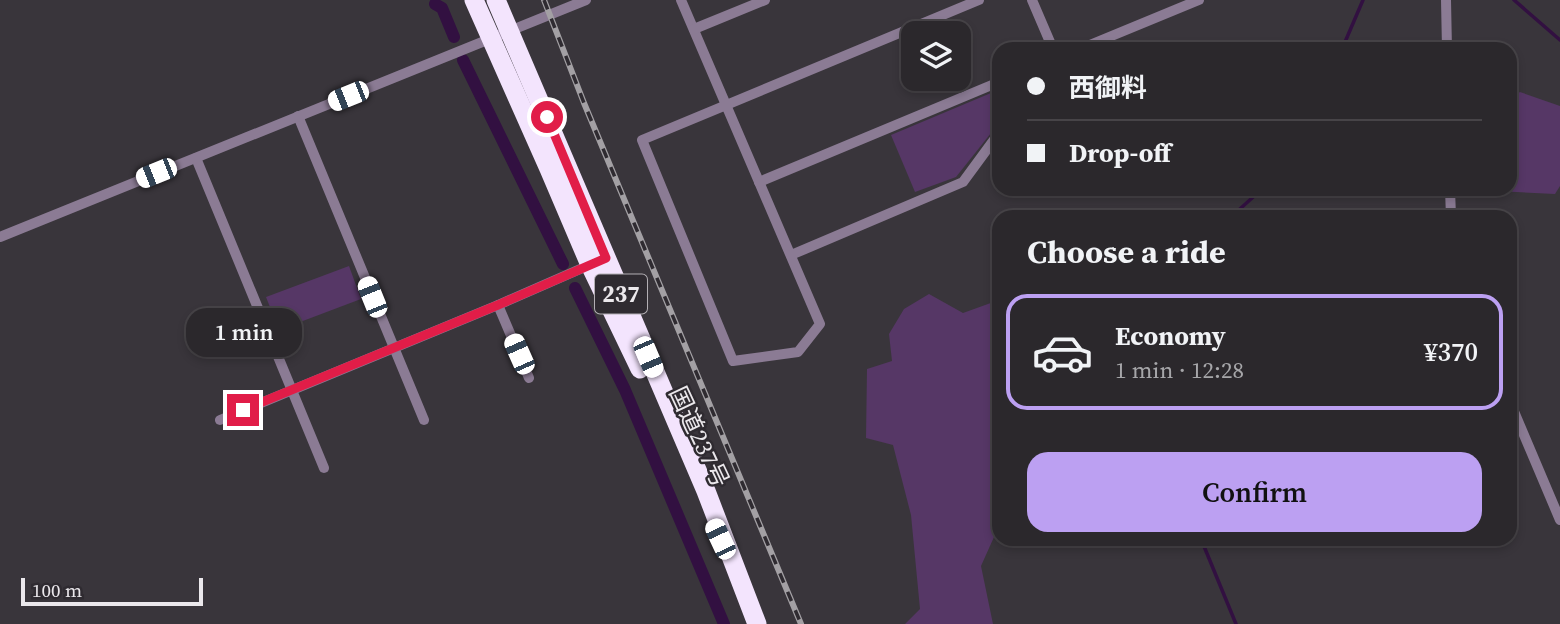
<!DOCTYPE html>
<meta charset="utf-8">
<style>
:root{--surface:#2b282c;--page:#373438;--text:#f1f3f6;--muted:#a6a6a9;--line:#474448;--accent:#bca0f2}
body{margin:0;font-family:"Source Serif 4","Noto Sans JP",serif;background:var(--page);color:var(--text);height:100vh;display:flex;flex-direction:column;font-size:26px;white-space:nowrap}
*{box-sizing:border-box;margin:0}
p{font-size:23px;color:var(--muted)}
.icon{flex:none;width:38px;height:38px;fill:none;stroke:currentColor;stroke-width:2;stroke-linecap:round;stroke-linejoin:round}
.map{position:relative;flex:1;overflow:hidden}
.side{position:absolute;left:992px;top:210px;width:525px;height:336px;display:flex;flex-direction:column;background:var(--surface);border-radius:21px;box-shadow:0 4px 10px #0003,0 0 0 2px var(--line)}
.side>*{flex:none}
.top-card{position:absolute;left:992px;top:42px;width:525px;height:154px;border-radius:21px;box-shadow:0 4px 10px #0003,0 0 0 2px var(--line);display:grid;align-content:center;height:154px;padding:0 35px;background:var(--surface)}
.buttons{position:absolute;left:901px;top:21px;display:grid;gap:14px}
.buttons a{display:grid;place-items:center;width:70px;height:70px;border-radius:14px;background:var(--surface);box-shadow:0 4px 10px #0003,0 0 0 2px var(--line);font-size:35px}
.scale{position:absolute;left:21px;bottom:18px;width:182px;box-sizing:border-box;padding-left:7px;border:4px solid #ebe8ec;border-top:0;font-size:19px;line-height:24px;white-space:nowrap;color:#ebe8ec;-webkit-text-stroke:5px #2f2b31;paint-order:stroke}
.end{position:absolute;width:32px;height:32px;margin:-16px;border:9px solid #e11d48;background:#fff;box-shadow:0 0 0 4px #fff}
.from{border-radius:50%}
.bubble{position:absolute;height:49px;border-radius:21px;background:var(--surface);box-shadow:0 4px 10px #0003,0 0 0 2px var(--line);font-size:23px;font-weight:600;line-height:49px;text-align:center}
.car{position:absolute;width:21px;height:42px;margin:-21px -10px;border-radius:9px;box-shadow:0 0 5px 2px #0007;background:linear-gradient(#fff 24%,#345 0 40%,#fff 0 76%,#345 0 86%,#fff 0)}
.top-card b{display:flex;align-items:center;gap:24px;height:66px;font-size:26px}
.top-card b+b{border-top:2px solid var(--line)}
.top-card i{width:18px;height:18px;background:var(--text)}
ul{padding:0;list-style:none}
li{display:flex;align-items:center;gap:21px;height:116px;margin:0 14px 10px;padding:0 21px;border:4px solid transparent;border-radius:21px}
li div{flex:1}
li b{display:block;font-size:26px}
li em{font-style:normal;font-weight:600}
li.on{border-color:var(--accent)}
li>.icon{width:63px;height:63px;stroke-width:1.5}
h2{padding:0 35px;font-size:32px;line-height:84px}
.cta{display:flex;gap:14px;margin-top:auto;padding:14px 35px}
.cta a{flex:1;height:80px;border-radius:21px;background:var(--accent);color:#111;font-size:28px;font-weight:600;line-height:80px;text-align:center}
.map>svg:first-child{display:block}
.green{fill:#563766}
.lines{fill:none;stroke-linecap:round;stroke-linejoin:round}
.stream{stroke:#321041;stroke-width:3.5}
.canal{stroke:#321041;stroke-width:12}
.street{stroke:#8b7b94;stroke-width:10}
.highway{stroke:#f3e4fd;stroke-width:19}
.rail-casing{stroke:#a3a0a4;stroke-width:6}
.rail{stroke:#2f2b31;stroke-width:3.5;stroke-dasharray:10;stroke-linecap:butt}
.route{stroke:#e11d48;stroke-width:9}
.labels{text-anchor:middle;stroke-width:5;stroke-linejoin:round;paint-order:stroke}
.shield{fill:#2f2b31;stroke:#b3afb4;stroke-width:2}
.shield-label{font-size:23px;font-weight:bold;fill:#ebe8ec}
.street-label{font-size:24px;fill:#ebe8ec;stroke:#2f2b31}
</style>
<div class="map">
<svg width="1560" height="624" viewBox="0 0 1560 624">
<rect width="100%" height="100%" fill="#39353b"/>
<g class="green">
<polygon points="1520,92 1560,106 1560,186 1555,194 1477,190 1476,189 1510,189 1510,98"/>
<polygon points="991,93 998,97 999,100 999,123 956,177 915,192 891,135"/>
<polygon points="349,266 361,299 279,330 266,297"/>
<polygon points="929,294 963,313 999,300 999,410 991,454 999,483 999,531 994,537 981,566 993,624 905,624 920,609 911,515 893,445 866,438 867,369 892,361 889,334 904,309"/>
</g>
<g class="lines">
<g class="stream">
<polyline points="1514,0 1560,40"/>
<polyline points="1342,49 1363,0"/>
<polyline points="1231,217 1262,189"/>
<polyline points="1201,539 1236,624"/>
</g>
<g class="canal">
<polyline points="435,4 442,8 454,37"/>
<polyline points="463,60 563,264"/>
<polyline points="575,288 625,390 724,624"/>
</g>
<g class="street">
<path d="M681,0C727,108 774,216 820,324L798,352L733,361L642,140L979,0"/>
<polyline points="1032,0 1053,49"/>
<polyline points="1446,0 1447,49"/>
<polyline points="694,29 765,0"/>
<polyline points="1080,49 1199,0"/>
<polyline points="298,116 424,420"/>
<polyline points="196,158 324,468"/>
<polyline points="759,182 999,82"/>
<polyline points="1450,189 1451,217"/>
<polyline points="0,237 586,0"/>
<polyline points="791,255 963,182 999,133"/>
<polyline points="498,305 529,378"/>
<polyline points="1510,402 1560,520"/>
<polyline points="220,420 498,305 594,263"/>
</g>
<g class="highway">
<polyline points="474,0 549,169 590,265 640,369"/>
<polyline points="496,0 706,491 757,624"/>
</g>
<g class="rail-casing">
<polyline id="rail" points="544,0 584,103 801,624"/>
</g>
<use href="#rail" class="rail"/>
</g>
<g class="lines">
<polyline class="route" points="243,410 498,305 606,258 547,117"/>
</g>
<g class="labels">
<rect class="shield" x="595" y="274.5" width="52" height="39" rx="5"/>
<g class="shield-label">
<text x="621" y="302">237</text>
</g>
<g class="street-label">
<text transform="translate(699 437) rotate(65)" y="8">国道237号</text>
</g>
</g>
</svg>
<div class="buttons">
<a><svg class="icon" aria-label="layers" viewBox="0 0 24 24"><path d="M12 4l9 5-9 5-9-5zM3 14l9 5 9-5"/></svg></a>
</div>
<div class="scale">100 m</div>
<i class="end from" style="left:547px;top:117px"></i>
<i class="end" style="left:243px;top:410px"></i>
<div class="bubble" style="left:186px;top:308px;width:116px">1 min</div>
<i class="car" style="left:348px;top:96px;rotate:248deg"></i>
<i class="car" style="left:156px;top:173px;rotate:248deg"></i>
<i class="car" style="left:372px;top:297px;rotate:338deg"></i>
<i class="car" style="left:519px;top:354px;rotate:336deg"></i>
<i class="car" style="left:648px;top:357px;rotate:157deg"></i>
<i class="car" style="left:720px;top:539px;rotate:335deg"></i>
<div class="top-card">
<b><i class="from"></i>西御料</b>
<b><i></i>Drop-off</b>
</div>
<section class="side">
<h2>Choose a ride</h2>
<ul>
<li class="on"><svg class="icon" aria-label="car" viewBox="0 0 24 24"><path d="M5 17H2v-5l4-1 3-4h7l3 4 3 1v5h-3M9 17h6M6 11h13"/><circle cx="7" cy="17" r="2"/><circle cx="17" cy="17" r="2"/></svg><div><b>Economy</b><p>1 min · 12:28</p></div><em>¥370</em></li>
</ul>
<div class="cta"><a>Confirm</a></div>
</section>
</div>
